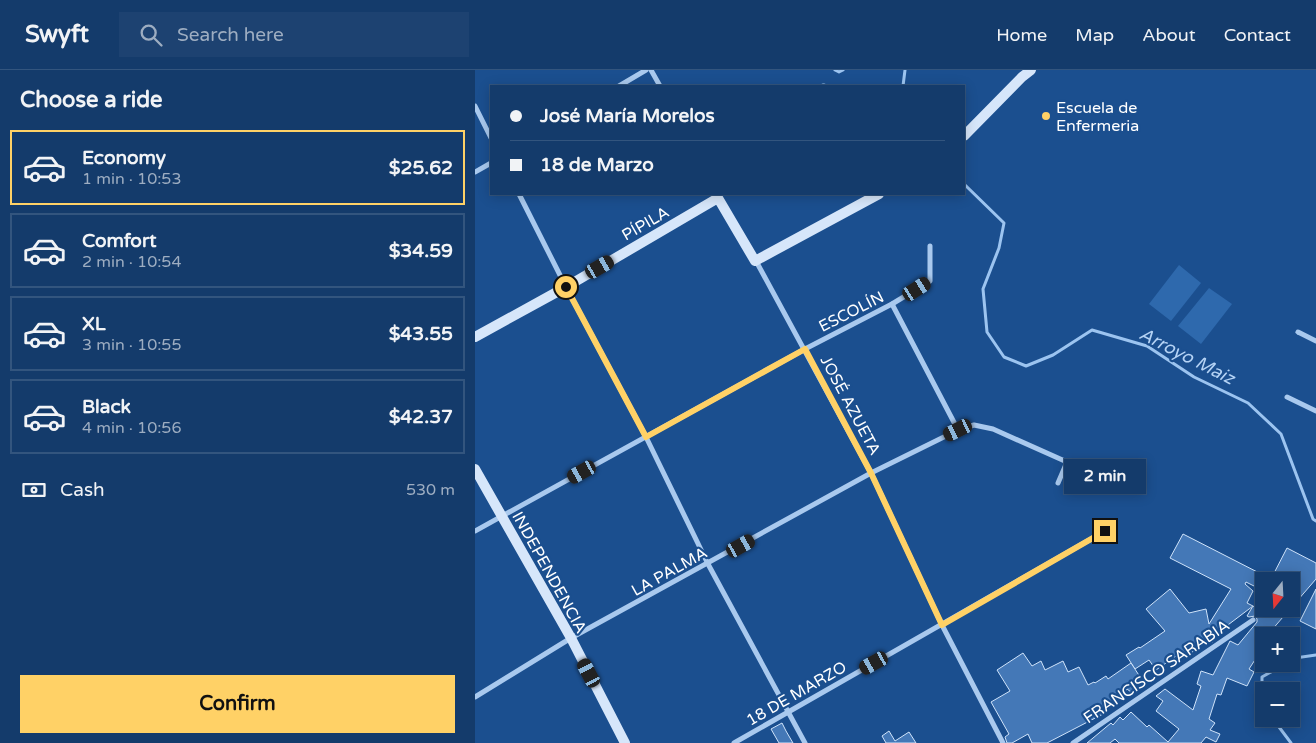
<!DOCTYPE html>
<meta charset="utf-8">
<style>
:root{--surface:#143b6b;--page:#1d4271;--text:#f1f3f6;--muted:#9dadc1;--line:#33557e;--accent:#ffd166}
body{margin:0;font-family:"Varela Round",sans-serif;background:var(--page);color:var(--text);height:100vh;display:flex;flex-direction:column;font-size:19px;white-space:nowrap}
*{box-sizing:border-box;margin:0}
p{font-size:16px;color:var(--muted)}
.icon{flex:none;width:28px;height:28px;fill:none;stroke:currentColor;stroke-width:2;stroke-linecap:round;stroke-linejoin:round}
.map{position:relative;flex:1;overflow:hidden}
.details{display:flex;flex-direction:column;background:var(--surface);width:475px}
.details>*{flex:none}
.guide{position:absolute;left:15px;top:15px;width:475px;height:110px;border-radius:0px;box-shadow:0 2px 12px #0003,0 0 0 1px var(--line);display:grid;align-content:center;height:110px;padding:0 20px;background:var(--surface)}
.needle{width:32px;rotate:198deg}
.tools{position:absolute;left:780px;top:502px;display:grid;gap:10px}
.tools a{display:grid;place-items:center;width:45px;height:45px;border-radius:0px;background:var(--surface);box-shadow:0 2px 12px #0003,0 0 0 1px var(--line);font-size:25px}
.end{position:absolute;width:22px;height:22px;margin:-11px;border:6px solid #ffd166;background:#111;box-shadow:0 0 0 2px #111}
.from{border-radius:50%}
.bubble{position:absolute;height:35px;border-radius:0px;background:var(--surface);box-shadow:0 2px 12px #0003,0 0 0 1px var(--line);font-size:16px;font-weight:700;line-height:35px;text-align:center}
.car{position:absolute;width:15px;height:30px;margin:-15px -8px;border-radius:6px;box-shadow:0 0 4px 1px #0007;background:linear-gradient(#222 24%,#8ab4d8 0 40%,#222 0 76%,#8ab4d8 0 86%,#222 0)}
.guide b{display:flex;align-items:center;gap:18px;height:48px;font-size:19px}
.guide b+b{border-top:1px solid var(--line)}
.guide i{width:12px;height:12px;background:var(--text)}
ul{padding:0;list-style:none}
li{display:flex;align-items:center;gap:15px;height:75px;margin:0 10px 8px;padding:0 10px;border:2px solid var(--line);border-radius:0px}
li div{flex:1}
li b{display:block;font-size:19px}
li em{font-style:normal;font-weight:700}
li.current{border-color:var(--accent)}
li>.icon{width:45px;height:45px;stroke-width:1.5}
h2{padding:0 20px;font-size:22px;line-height:60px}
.pay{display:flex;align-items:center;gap:12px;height:55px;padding:0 20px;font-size:19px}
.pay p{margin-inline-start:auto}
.action{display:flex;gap:10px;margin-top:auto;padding:10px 20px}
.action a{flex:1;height:58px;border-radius:0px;background:var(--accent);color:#111;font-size:20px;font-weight:700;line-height:58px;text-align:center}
header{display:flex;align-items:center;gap:30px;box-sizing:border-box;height:70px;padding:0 25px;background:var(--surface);border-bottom:1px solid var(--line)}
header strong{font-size:24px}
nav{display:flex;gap:28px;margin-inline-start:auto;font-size:18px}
.search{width:350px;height:45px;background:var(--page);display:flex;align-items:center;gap:12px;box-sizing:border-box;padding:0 18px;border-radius:0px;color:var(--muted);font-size:19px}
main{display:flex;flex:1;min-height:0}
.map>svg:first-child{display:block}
.green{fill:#2e69ad}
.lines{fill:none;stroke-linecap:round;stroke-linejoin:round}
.stream{stroke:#9cc4f0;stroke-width:3}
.building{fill:#4478b7;stroke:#cfe3fa}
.minor{stroke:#a9c9ee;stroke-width:5}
.secondary{stroke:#d6e6fa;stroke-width:10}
.route{stroke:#ffd166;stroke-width:6}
.poi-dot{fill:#ffd166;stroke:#1b4f8f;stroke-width:2}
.labels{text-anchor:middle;stroke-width:4.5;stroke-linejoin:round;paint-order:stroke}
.poi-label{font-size:16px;fill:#fff;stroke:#1b4f8f;text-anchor:start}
.street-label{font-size:16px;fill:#fff;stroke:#1b4f8f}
.water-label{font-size:18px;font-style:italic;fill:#b5d3f5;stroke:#1b4f8f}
</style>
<header>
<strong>Swyft</strong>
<div class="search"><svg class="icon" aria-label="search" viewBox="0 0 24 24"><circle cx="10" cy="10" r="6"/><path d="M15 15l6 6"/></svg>Search here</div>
<nav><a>Home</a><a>Map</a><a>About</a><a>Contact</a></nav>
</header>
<main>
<section class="details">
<h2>Choose a ride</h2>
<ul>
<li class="current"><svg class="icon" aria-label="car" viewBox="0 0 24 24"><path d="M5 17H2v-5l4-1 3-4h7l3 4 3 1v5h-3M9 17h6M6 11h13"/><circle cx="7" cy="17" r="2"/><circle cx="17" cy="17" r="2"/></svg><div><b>Economy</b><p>1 min · 10:53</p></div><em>$25.62</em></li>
<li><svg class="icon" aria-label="car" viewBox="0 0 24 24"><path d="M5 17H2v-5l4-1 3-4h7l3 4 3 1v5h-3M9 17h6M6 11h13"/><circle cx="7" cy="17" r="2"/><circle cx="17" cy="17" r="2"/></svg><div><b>Comfort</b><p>2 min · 10:54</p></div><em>$34.59</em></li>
<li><svg class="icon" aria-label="car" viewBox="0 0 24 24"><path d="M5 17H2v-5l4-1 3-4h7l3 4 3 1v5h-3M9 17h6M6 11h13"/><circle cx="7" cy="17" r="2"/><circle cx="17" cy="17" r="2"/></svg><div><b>XL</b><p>3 min · 10:55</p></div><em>$43.55</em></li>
<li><svg class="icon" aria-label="car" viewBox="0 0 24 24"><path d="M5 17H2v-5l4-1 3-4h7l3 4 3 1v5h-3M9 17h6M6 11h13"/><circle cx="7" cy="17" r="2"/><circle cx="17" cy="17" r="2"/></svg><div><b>Black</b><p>4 min · 10:56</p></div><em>$42.37</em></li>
</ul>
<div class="pay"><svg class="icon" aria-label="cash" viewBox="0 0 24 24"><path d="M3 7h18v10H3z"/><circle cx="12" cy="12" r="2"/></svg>Cash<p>530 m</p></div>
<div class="action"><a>Confirm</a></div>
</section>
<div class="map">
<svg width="841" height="673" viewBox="0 0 841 673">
<rect width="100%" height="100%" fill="#1b4f8f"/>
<g class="green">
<polygon points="704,195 726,213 696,251 674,234"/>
<polygon points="734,218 757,234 726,274 703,256"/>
</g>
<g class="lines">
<g class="stream">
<polyline points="360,0 364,2 368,0"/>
<polyline points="428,16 430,0"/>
<polyline points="489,114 529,153 524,178 508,219 512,262 529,287 551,296 578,285 617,260 672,276 719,307 773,333 806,364 838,449 841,451"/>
<polyline points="816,590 820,588 841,585"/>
<polyline points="789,636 787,634 787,607 810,594"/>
<polyline points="798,649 816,673"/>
</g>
</g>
<g class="building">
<polygon points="708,464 796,509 812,478 841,493 841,509 816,538 816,511 783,511 781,517 771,512 770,514 778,521 772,533 778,536 737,567 738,572 726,575 711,587 707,582 681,600 674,590 660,599 651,585 664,577 665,578 690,561 671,539 695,519 714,543 731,539 734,554 756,519 695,488"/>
<polygon points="841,519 841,559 825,551"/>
<polygon points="778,536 787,542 790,539 799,539 808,547 796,561 803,566 789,566 789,576 774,599 779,602 772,616 752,608 746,625 742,624 734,649 740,653 735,660 745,664 741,672 731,667 726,673 644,673 640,669 635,673 612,673 636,653 638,655 645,647 648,650 656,642 672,657 674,655 693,672 704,659 681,641 688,631 681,626 690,619 718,640 726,616 722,614 726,601 738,605 755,571 763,575 782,552 782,549 780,546 774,547 772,546"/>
<polygon points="548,583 557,596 566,591 570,600 588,591 593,602 604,597 613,615 619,612 620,613 631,606 633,609 656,593 669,613 656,622 652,619 642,631 626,641 628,644 572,673 557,673 553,664 537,673 532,673 530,667 534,664 516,632 535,621 522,600"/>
<polygon points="307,653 311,661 318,673 304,673 296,659"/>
<polygon points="414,661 420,671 434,662 441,673 411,673 407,666"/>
</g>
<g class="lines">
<g class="minor">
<polyline points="176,0 185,16"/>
<polyline points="144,16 171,0"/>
<polyline points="348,16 349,16"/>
<polyline points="0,36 16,68"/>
<polyline points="0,102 16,93"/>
<polyline points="44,124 91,217 171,367 233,494 330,673"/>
<polyline points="281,191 396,403 467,555 528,673"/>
<polyline points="417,234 483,360"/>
<polyline points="823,262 841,271"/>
<polyline points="812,327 841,341"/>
<polyline points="0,461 330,279 417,234 455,211 455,176"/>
<polyline points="0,627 96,568 396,403 483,360 499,355 518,359 592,392 583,413"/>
<polyline points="259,673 630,461"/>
<polyline points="598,673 778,550"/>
</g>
<g class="secondary">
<polyline points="489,66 547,7 556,0"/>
<polyline points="0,267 91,217 243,128 280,191 404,124"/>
<polyline points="0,399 96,568 150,673"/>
</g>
</g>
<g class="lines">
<polyline class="route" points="91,217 171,367 330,279 396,403 467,555 630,461"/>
</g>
<circle class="poi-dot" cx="571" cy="46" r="5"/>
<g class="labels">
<g class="poi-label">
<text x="581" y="43">Escuela de<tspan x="581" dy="18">Enfermeria</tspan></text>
</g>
<g class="street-label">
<text transform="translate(170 153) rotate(-30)" y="6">PÍPILA</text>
<text transform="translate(376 241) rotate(-27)" y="6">ESCOLÍN</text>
<text transform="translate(376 335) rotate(62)" y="6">JOSÉ AZUETA</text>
<text transform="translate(194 501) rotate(-29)" y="6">LA PALMA</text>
<text transform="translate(75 502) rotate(61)" y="6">INDEPENDENCIA</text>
<text transform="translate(681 601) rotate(-34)" y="6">FRANCISCO SARABIA</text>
<text transform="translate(321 623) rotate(-30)" y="6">18 DE MARZO</text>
</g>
<g class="water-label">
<text transform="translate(712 286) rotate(27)" y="6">Arroyo Maiz</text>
</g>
</g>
</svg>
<div class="tools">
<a><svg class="needle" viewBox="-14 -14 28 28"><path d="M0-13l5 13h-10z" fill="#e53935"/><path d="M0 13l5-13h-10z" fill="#9dadc1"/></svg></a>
<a>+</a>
<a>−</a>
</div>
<i class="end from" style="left:91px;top:217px"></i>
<i class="end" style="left:630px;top:461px"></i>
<div class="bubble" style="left:589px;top:389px;width:82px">2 min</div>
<i class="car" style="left:125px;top:197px;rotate:60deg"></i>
<i class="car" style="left:442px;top:219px;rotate:58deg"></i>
<i class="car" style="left:483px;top:360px;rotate:244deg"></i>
<i class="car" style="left:107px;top:402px;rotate:241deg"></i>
<i class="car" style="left:266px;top:476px;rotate:61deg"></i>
<i class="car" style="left:399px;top:593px;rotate:241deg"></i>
<i class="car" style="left:114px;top:603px;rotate:332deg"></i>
<div class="guide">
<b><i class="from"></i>José María Morelos</b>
<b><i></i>18 de Marzo</b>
</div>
</div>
</main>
